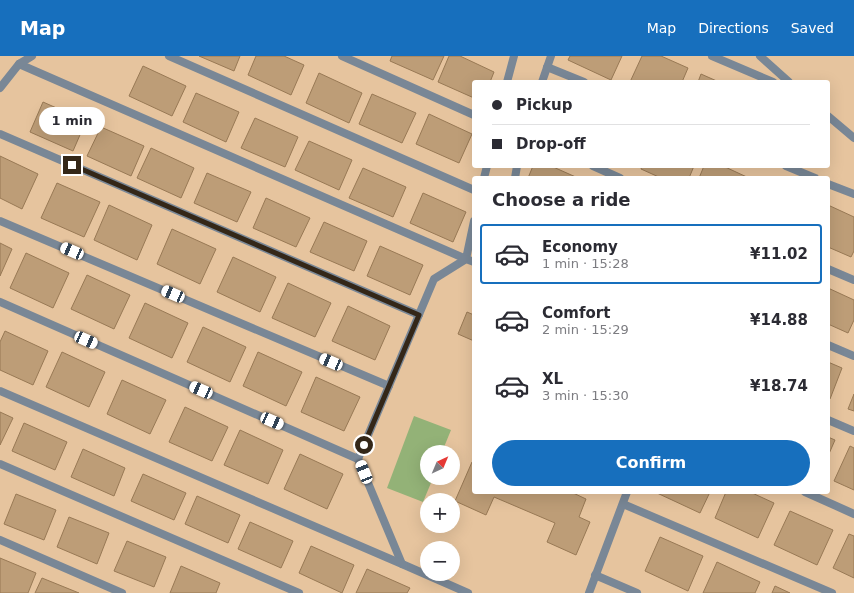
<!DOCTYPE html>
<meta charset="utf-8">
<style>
:root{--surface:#fff;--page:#f2f2f3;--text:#2b2b33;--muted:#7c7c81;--line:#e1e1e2;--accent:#176fbd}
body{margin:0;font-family:"DejaVu Sans",sans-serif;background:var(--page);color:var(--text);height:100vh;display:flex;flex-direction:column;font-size:15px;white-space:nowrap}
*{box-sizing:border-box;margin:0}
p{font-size:13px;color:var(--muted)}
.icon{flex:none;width:22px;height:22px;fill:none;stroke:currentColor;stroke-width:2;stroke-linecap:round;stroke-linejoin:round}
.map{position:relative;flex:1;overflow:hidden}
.drawer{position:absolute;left:472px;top:120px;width:358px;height:318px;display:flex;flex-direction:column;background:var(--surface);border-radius:4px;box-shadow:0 4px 16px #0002}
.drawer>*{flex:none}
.guide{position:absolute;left:472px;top:24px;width:358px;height:88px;border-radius:4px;box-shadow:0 4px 16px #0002;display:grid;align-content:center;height:88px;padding:0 20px;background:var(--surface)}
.needle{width:26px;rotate:44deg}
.tools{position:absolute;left:420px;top:389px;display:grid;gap:8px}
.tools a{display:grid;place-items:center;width:40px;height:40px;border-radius:50%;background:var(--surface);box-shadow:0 4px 16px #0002;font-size:20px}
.end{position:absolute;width:18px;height:18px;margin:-9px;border:5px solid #342718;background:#fff;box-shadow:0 0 0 2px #fff}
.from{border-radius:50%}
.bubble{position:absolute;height:28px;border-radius:14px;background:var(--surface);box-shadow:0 4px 16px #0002;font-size:13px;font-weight:700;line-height:28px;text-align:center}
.car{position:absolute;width:12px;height:24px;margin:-12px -6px;border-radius:5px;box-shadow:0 0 3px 1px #0007;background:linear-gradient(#fff 24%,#345 0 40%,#fff 0 76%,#345 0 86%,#fff 0)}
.guide b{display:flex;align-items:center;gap:14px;height:38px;font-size:15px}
.guide b+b{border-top:1px solid var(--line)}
.guide i{width:10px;height:10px;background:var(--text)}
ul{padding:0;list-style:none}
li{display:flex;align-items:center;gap:12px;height:60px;margin:0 8px 6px;padding:0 12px;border:2px solid transparent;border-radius:4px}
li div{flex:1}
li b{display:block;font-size:15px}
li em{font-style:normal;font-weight:700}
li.selected{border-color:var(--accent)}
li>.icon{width:36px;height:36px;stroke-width:1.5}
h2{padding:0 20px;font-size:18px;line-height:48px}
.button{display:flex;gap:8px;margin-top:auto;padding:8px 20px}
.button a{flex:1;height:46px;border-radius:24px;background:var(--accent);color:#fff;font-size:16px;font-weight:700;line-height:46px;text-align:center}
header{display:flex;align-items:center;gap:24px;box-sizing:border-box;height:56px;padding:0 20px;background:var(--accent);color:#fff}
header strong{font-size:19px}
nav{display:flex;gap:22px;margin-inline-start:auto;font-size:14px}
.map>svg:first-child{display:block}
.green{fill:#93b277}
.building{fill:#bd9d77;stroke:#987955}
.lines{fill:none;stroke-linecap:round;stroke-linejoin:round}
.service{stroke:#798796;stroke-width:8}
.minor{stroke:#798796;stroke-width:8}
.route{stroke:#342718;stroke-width:5}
</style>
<header>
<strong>Map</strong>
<nav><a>Map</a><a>Directions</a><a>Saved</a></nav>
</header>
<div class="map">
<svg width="854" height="537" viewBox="0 0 854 537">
<rect width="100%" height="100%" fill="#e6c49e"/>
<polygon class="green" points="414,360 451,374 442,396 427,396 427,422 433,422 423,446 387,432"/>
<g class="building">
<polygon points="199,0 240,0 234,15"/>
<polygon points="256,0 284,0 304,9 291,39 248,19"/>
<polygon points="392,0 444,0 433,24 390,5"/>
<polygon points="449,0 460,0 494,16 490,26 474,26 474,42 438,26"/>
<polygon points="570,0 622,0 611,24 568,4"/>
<polygon points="642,0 661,0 688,12 682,26 630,26"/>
<polygon points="143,10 186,30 172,60 129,40"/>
<polygon points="319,17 362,37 349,67 306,47"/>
<polygon points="701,18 719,26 698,26"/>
<polygon points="196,37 239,56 226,86 183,66"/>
<polygon points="372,38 416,57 402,87 359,68"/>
<polygon points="43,46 86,65 73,95 30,76"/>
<polygon points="429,58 472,78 459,107 416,88"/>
<polygon points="255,62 298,81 285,111 241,92"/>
<polygon points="101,71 144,90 131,120 87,100"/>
<polygon points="309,85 352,104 339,134 295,114"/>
<polygon points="151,92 194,112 181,142 137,122"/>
<polygon points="0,100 38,118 22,153 0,142"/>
<polygon points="533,110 551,110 578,122 528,122"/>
<polygon points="642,110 694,110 689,122 661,122 641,113"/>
<polygon points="704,110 723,110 749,122 699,122"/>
<polygon points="363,112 406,131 393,161 349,142"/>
<polygon points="207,117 251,136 237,166 194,147"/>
<polygon points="57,127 100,146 84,181 41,162"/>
<polygon points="423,137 466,156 453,186 410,167"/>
<polygon points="266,142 310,162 296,191 253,172"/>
<polygon points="109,149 152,169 137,204 94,184"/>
<polygon points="828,149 854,161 854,195 851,201 828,191"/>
<polygon points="324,166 367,185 354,215 310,196"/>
<polygon points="172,173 216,193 200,228 157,208"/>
<polygon points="0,187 12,193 0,220"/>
<polygon points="380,190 423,209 410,239 367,220"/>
<polygon points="26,197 69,217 53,252 10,232"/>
<polygon points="233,201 276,221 260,256 217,236"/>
<polygon points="87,219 130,239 114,273 71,253"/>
<polygon points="288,227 331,247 315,281 272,262"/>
<polygon points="828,232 854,244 854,264 848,277 828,268"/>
<polygon points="145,247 188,267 172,302 129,282"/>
<polygon points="348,250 390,270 375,304 332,285"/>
<polygon points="467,256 474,259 474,285 458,278"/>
<polygon points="203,271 246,291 230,326 187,306"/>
<polygon points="5,275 48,295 33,329 0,314 0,286"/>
<polygon points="62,296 105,316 89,351 46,331"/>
<polygon points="258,296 302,316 286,350 243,330"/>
<polygon points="828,306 842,312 830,343 828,342"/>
<polygon points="316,321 360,341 344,375 301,356"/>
<polygon points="122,324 166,344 150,378 107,358"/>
<polygon points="854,338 854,355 848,353"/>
<polygon points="185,351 228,371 212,405 169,386"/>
<polygon points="0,356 13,362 0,389"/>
<polygon points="24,367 67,386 55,414 12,395"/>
<polygon points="240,374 283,394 268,428 224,409"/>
<polygon points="828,381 835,384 828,400"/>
<polygon points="850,390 854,392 854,434 834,425"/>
<polygon points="83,393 125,412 114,440 71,421"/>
<polygon points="300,398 343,418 327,453 284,433"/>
<polygon points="472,406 474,407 474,436 571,436 586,443 579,461 590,466 576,499 547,486 555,467 494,441 486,459 455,445"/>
<polygon points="143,418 186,437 174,464 131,445"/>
<polygon points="658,436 710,436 700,457 657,437"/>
<polygon points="726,436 750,436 774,447 758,482 715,462"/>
<polygon points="16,438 56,454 44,484 4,468"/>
<polygon points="197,440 240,459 228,487 185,468"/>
<polygon points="790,455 833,474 817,509 774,489"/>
<polygon points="69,461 109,477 97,508 57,491"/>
<polygon points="250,466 293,485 281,512 238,493"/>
<polygon points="849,478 854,480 854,522 833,512"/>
<polygon points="660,481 703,500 688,535 645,515"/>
<polygon points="127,485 166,501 154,531 114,515"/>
<polygon points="311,490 354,509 342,537 299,517"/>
<polygon points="0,502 36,517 28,537 0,537"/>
<polygon points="717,506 760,526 755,537 703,537"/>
<polygon points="181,510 220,527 216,537 170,537"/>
<polygon points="367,513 410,532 407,537 356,537"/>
<polygon points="42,522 79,537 35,537"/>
<polygon points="775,530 790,537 772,537"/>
</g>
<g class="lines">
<g class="service">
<polyline points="169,0 474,134"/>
<polyline points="342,0 474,59"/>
<polyline points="712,0 773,26"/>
<polyline points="19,8 466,203 474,165"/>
<polyline points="547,11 584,26"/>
<polyline points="507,26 514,0"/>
<polyline points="542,26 551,0"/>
<polyline points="0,78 419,259"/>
<polyline points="593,110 620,122"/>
<polyline points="786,110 815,122"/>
<polyline points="484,122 487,110"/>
<polyline points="515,122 517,110"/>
<polyline points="828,128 854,138"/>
<polyline points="0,165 389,330"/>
<polyline points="828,213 854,224"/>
<polyline points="0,246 358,403 402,508 468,537"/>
<polyline points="828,289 854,300"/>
<polyline points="0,335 402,508"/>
<polyline points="828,364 854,375"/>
<polyline points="358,403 434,223 466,203 474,206"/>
<polyline points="0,408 299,537"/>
<polyline points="805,436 854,458"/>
<polyline points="623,448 832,537"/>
<polyline points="0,484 122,537"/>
<polyline points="595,519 637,537"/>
<polyline points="589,537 627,436"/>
</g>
<g class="minor">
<polyline points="760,0 789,26"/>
<polyline points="0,32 19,8 32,0"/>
<polyline points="828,60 854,82"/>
</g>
</g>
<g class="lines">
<polyline class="route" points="72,109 419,259 364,389"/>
</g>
</svg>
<div class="tools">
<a><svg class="needle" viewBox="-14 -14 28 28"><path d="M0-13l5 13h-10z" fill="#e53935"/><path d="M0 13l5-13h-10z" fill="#7c7c81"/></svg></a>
<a>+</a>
<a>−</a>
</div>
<i class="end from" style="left:364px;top:389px"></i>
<i class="end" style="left:72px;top:109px"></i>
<div class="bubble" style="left:39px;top:51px;width:66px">1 min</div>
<i class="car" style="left:72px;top:195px;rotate:293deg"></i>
<i class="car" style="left:173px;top:238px;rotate:293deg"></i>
<i class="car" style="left:86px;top:284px;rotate:114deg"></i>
<i class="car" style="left:331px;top:306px;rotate:293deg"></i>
<i class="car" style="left:201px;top:334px;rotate:294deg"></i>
<i class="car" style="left:272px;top:365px;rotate:114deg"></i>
<i class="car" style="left:364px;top:416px;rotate:338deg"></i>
<div class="guide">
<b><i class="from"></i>Pickup</b>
<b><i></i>Drop-off</b>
</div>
<section class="drawer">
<h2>Choose a ride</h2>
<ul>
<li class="selected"><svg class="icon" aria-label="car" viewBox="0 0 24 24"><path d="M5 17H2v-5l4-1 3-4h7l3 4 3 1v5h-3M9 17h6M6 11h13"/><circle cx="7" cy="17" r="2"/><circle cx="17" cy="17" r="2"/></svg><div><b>Economy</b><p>1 min · 15:28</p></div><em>¥11.02</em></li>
<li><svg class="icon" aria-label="car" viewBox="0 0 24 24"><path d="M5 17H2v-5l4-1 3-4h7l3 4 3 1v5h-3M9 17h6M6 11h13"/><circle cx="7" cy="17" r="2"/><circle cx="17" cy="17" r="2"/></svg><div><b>Comfort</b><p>2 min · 15:29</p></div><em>¥14.88</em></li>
<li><svg class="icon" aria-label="car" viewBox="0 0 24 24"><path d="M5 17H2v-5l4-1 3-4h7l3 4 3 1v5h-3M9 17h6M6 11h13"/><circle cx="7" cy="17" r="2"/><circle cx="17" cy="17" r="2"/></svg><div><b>XL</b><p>3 min · 15:30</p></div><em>¥18.74</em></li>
</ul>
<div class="button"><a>Confirm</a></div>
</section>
</div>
